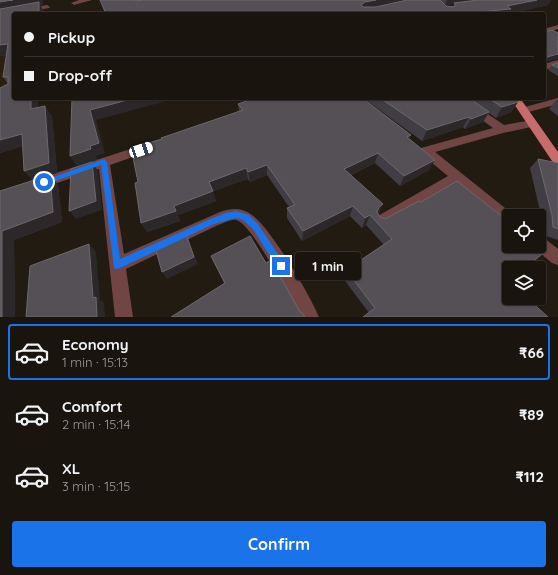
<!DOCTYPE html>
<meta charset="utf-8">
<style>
:root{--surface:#19140e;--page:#221d17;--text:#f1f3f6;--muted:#9f9e9e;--line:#37332e;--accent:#1a73e8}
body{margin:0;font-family:Quicksand,sans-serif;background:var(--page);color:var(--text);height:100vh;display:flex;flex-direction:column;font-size:15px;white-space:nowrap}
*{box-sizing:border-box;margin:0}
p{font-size:13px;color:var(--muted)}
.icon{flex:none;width:22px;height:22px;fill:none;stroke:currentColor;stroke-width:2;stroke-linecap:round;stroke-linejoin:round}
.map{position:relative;height:317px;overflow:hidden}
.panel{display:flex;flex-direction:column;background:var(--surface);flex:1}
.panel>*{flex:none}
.top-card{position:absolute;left:12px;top:12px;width:534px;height:88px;border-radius:4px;box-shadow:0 1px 3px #0004,0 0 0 1px var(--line);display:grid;align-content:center;height:88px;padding:0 12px;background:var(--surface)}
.buttons{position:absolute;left:502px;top:209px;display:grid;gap:8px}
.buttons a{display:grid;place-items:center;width:44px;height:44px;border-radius:4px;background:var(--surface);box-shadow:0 1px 3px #0004,0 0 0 1px var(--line);font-size:20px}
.end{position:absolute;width:18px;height:18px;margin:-9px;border:5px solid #1a73e8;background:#fff;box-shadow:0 0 0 2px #fff}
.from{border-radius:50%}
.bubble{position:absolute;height:28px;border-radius:4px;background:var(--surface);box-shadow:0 1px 3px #0004,0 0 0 1px var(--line);font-size:13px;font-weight:700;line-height:28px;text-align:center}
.car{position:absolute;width:12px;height:24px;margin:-12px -6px;border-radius:5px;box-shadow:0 0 3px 1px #0007;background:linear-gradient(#fff 24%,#345 0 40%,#fff 0 76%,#345 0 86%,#fff 0)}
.top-card b{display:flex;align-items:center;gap:14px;height:38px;font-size:15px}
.top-card b+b{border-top:1px solid var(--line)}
.top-card i{width:10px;height:10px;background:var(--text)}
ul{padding:7px 0 0;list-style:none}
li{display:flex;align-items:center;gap:12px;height:56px;margin:0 8px 6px;padding:0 4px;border:2px solid transparent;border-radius:4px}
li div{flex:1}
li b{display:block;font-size:15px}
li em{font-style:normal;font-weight:700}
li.selected{border-color:var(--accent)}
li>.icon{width:36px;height:36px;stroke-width:1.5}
.button{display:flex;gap:8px;margin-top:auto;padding:8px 12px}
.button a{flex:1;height:46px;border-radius:4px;background:var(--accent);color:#fff;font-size:16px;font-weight:700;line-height:46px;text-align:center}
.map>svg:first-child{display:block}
.built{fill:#2a2012}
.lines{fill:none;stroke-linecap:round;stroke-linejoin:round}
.minor{fill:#714543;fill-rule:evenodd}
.major{fill:#c76c6a;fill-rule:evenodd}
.wall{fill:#413d45;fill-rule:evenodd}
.shaded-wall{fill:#2c2829}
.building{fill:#545056;stroke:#6c686d}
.route{fill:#1a73e8}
</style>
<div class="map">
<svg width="558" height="317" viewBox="0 0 558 317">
<rect width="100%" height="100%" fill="#211b12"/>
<polygon class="built" points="14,27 14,98 64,98 0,108 0,29"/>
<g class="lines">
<g class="minor">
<polygon points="79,0 92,0 74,5 71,3"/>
<polygon points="47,5 50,7 49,8 0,17 0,13"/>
<polygon points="558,25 558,29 544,33 544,29"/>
<polygon points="558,60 558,66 544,70 544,64"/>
<polygon points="452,98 464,98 504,125 532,120 536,122 537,124 536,126 503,133 435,152 515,216 509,216 509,225 504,223 456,184 386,225 381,227 376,225 374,221 376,217 448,176 421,154 419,151 421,148 493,128"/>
<polygon points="558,98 558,104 525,113 520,110 521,108"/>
<path d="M146,144L150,145L152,148L150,151L110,165L124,254L220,212C231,208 242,207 252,215C270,227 310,295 319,317H300C291,300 252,223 236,220C230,219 222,224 216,226L126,269L133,317H115L99,169L39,189L34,188L33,184L34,180Z"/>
<polygon points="539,236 544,238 558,249 558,265 552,263 534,248 533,246 539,246"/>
</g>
<polygon class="major" points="510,98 520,98 558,152 558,165 554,164"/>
</g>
<g class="wall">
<polygon points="0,0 43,4 40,5 44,11 14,14 38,107 52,116 57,173 50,175 58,185 62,222 14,240 15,317 0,317 0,191 33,180 23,146 0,153 0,88 8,84 3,77 7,55 0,56"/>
<path d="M100,0H551L548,5L509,14ZM454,4L453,7L446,6L445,5Z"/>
<polygon points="558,63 558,76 548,70 552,65"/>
<polygon points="251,98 362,98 410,139 429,170 400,186 375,163 351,175 379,214 378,214 380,217 385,219 421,202 509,222 369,313 343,278 346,270 384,245 366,225 362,228 350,216 302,241 287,218 287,208 289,207 267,175 250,182 248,179 213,191 216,201 178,215 180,221 147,232 138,182 162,139 239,112 238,104 252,99"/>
<polygon points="363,98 515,98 518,102 511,112 496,118 489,113 483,122 465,129 463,127 422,141"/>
<polygon points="556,100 558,100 558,116 549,109"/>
<polygon points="538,159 558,163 558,240 543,235 543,224 530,168"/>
<polygon points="211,256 266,263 300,312 224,283 214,263"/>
</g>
<g class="shaded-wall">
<polygon points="0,0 43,0 43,4 40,5 44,11 44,14 0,11"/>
<polygon points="376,0 415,0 360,14 361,5 365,2"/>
<polygon points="447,0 486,0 454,3 454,4 445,5"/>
<polygon points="537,0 551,0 548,5 508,14 457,14 507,6"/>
<polygon points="8,44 14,53 0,56 0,45"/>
<polygon points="558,54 558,59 546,62 547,57"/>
<polygon points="31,98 38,98 39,119 31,109"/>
<polygon points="135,98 178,98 96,120 105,153 96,156 97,160 77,166 70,156 90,110"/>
<polygon points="518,102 511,112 496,118 502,107"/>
<polygon points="45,106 52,116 57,173 50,175 58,185 62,222 14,240 15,317 2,317 2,231 33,181 24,171"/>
<polygon points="489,112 483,122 465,129 471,119"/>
<polygon points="469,117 463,127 422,141 427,130"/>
<polygon points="22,134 30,144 0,153 0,140"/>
<polygon points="411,135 407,146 407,137"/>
<polygon points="378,153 375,163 342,179 344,169"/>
<polygon points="435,160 429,170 400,186 404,176"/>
<polygon points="92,162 98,171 102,210 76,219 69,211"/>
<polygon points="267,165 267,175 250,182 248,172"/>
<polygon points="246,168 248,179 212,192 209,182"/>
<polygon points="213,191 216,201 178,215 180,221 147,232 141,223 174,206"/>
<polygon points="383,204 379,214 375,216 379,207"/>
<polygon points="353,206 350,216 302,241 303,231"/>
<polygon points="370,215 366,225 362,228 365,218"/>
<polygon points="186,234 198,264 167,279 162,272"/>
<polygon points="89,244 96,252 100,300 104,303 105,317 97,317 93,298"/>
</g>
<g class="building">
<polygon points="0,0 13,0 0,2"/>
<polygon points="100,0 134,0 136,1 142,0 376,0 365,2 361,5 363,7 376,7 407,0 440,0 446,6 454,7 456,4 454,3 478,0 537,0 507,6 511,9 457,14 106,14"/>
<polygon points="39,2 39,14 14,14 14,98 31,98 31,109 45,106 49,163 24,171 22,134 0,140 0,88 8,84 8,77 3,77 8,44 0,45 0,9"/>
<polygon points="552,30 558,33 558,43 556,44 558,45 558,54 547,57 546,61 544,60 544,32"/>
<polygon points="558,63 558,68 552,65"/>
<polygon points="72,98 135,98 90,110 99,143 90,146 91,149 70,156"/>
<polygon points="255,98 362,98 411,135 407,137 435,160 404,176 378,153 344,169 383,204 379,207 377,212 380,217 385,219 419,201 421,202 457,181 509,222 509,246 539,246 546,251 525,268 509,268 509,298 527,298 548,317 363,317 375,308 346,270 392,239 370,215 365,218 353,206 303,231 287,208 295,205 267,165 248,172 246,168 209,182 213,191 174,206 176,211 141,223 135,183 138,182 131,148 162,139 161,138 243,110 238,104"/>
<polygon points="380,98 469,98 489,112 471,119 469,117 427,130"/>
<polygon points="488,98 515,98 518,102 502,107"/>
<polygon points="538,159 558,163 558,229 553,227 552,215"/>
<polygon points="92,162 96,201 69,211 71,169"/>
<polygon points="50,175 53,212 2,231 2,317 0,317 0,191"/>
<polygon points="186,234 194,257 162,272 155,247"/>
<polygon points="250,236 266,263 271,260 300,312 302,313 305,317 171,317 225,283 211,256"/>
<polygon points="89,244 93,298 96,297 97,317 26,317 30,266"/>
</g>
<polygon class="route" points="104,159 107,162 120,259 208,220 225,213 236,211 249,215 258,224 284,263 285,266 284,269 281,271 278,269 253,229 243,220 236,218 214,224 120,268 117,269 114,268 101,165 44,185 41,182 42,181"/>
</svg>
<div class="buttons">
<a><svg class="icon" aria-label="locate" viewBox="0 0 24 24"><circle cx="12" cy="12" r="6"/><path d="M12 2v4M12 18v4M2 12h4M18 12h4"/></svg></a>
<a><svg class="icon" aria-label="layers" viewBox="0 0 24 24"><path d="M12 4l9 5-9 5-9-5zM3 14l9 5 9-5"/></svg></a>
</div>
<i class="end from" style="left:44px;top:182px"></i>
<i class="end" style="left:281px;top:266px"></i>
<div class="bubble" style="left:295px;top:252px;width:66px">1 min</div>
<i class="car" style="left:141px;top:150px;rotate:72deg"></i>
<div class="top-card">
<b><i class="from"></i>Pickup</b>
<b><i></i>Drop-off</b>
</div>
</div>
<section class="panel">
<ul>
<li class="selected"><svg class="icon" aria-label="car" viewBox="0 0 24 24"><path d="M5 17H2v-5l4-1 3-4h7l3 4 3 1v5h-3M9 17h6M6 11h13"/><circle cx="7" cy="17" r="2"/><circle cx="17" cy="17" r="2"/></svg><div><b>Economy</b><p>1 min · 15:13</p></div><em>₹66</em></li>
<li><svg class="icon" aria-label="car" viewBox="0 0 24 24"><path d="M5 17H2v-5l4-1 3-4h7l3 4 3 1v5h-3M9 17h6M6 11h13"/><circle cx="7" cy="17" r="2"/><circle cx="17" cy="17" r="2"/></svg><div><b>Comfort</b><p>2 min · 15:14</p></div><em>₹89</em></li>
<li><svg class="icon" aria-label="car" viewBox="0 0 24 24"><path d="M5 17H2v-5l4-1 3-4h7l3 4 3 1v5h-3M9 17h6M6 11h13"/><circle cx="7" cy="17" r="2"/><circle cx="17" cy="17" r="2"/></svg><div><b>XL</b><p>3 min · 15:15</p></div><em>₹112</em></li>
</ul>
<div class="button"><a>Confirm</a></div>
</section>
